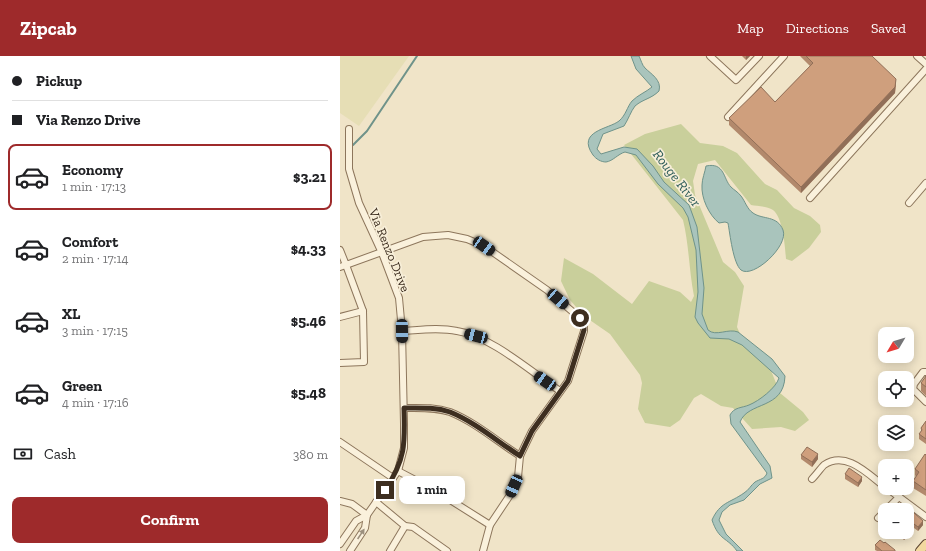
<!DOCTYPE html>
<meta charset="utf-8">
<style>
:root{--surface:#fff;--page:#f2f2f2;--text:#202124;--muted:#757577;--line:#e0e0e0;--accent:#9e2a2b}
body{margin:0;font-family:"Zilla Slab",serif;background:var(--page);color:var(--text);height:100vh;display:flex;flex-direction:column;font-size:15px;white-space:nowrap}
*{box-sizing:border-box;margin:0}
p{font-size:13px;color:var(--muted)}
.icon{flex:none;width:22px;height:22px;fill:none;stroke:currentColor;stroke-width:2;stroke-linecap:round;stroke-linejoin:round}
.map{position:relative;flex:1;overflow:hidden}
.details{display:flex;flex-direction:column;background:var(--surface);width:340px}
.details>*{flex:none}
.guide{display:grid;align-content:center;height:88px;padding:0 12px;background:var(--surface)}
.needle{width:26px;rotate:232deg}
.controls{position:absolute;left:538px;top:271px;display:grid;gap:8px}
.controls a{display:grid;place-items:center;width:36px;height:36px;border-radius:8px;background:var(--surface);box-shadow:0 2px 10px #0003;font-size:20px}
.end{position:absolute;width:18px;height:18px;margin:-9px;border:5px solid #3d2e20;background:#fff;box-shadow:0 0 0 2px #fff}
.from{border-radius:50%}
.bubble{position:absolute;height:28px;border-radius:8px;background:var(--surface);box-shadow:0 2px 10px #0003;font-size:13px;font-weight:700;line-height:28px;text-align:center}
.car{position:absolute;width:12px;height:24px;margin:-12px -6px;border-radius:5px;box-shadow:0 0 3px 1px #0007;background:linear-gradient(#222 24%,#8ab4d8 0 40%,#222 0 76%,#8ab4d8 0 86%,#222 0)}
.guide b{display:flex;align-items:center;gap:14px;height:38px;font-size:15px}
.guide b+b{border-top:1px solid var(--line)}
.guide i{width:10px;height:10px;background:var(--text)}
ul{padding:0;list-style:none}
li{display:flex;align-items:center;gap:12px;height:66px;margin:0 8px 6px;padding:0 4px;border:2px solid transparent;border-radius:8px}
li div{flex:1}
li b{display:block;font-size:15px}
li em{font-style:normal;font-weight:700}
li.selected{border-color:var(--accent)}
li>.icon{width:36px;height:36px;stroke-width:1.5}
.pay{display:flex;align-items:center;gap:10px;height:44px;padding:0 12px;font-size:15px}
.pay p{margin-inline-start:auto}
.primary-button{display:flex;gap:8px;margin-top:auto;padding:8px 12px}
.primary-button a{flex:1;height:46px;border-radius:8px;background:var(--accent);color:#fff;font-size:16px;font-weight:700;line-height:46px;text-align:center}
header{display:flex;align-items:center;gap:24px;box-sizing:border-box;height:56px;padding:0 20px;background:var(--accent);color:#fff}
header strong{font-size:19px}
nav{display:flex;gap:22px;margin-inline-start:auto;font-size:14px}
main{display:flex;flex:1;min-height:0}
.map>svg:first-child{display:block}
.farmland{fill:#e6deb5}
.green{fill:#c9cf9b}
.water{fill:#a9c4bc;stroke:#6f938a}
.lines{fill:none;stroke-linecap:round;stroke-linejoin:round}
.stream{stroke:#6f938a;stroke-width:2}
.minor-casing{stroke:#8d765c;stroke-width:8}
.major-casing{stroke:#5b4430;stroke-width:10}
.minor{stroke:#faf1dc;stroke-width:6}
.major{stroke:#f3d9a0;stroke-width:8}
.wall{fill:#b2896c}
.shaded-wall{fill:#916f58}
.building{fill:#cf9f7d;stroke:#916f58}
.oneway{fill:#9c907e}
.route{stroke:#3d2e20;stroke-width:5}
.labels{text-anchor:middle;stroke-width:3.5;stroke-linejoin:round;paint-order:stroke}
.street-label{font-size:13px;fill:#3d2e20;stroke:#f7eed8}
.water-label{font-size:14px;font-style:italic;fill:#2f5d5a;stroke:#f7eed8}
</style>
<header>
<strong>Zipcab</strong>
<nav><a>Map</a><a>Directions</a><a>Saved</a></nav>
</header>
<main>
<section class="details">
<div class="guide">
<b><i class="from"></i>Pickup</b>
<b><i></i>Via Renzo Drive</b>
</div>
<ul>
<li class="selected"><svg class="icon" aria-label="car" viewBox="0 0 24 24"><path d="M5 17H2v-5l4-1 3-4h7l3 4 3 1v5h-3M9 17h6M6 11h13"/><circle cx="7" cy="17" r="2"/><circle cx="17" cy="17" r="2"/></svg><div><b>Economy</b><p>1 min · 17:13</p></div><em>$3.21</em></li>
<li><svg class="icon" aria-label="car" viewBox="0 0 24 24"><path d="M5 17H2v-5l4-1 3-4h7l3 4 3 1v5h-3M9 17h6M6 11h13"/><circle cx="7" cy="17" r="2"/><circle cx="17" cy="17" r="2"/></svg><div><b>Comfort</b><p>2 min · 17:14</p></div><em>$4.33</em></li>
<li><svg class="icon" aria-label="car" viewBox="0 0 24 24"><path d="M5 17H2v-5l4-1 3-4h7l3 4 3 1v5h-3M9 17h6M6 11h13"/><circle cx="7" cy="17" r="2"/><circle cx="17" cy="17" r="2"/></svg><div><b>XL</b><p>3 min · 17:15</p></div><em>$5.46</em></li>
<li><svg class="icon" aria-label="car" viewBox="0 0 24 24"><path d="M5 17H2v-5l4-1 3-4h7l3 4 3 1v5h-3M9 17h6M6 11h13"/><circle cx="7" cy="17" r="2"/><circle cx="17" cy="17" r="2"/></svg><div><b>Green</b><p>4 min · 17:16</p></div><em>$5.48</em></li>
</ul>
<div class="pay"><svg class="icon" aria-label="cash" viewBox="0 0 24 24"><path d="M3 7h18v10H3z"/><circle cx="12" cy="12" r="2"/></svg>Cash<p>380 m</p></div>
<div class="primary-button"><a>Confirm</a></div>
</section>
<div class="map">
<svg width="586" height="495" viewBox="0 0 586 495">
<rect width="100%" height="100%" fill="#f0e4c8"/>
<polygon class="farmland" points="0,0 69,0 19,70 0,57"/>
<path class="green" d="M341,68L360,87L383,90L397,97L425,128L437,134L454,152L470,160L480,169L481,176L469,192L452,205L446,203C445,190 443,162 433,154C427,150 417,150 411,149L375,104L358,108L353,125L355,139L383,206L395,216L404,230L397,271L401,280L428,307L440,337L463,356L469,364L455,375L441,371L412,373L393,352L381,350L361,338L354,342L340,364L330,371L305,367L298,353L302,327L300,319L270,278L244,260L230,244L221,225L224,202L253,218L292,248L309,225L340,236L351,246L354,240C349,215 349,188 343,164L284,89L305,78Z"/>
<g class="water">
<path d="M291,0H299C301,4 302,9 305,12C311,18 322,24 319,35C311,43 303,43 295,50C291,55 288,64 284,70L263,78L257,93L261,98L284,91L297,93L313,110L324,126L349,149L357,171L364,232L362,258L368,274C376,281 388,272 398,276L432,303L445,320C444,354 408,345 400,366L430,410L432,422L420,428L404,444L390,449L382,456L379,464L386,478L403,495H397C387,481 379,485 372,464C380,446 390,447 404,437C409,434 411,429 415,426C420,423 425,423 427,417L391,368L390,359C394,351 402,352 409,349C419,345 436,332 439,322L402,289L389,283L370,282L358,267L355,261L358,236L356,194L348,161L343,152L318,128L296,99L285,96C278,98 273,105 266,106C261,106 256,103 253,99C236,75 269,73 279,65C286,59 287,51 292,45C298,39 306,36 312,31L296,13Z"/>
<path d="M366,110C385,106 383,123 391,131C394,134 398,136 401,140C405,145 407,153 413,157C423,164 437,159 443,174C449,190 413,223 401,214C393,207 390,178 388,167L385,166L379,167C369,159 361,142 362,129C362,123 365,116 366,110Z"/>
</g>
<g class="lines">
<polyline class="stream" points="13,89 27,75 77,0"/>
<g class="minor-casing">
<g id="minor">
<polyline points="370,0 396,24 419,0"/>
<polyline points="577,0 586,8"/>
<polyline points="388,61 444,0"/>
<polyline points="9,73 9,113 19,147 42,197 59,242 62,275 64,368 64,392 58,415 27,459 25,472 10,495"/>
<polyline points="470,142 586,13"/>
<polyline points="569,147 586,127"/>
<polyline points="0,194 6,209 83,181 108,179 127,183 144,190 207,234 240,262 244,268 244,275 228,325 192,375 180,400 178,421 170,439 150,469 143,495"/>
<polyline points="0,211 6,209 23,255 24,306 0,307"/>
<polyline points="0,261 23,255"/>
<path d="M62,275C80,274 99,271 117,275C151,280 191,316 220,335"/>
<polyline points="586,316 583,316 574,328 573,333 586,346"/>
<path d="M64,352C79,352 95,351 110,356C135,366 158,386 180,400"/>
<polyline points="0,386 53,422"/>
<polyline points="58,415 96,435 150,469"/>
<path d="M472,423C476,419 480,413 484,409C506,394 528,418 545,431"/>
<polyline points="547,432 586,461"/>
<polyline points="0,445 12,448 27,459"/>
<polyline points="36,446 65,470 73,471 107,495"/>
<polyline points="546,454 559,441"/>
<polyline points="538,462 545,455"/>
<polyline points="0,488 16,465 27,459"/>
<polyline points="50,495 65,470"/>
</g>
</g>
<g class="major-casing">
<polyline id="major" points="580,495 586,488"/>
</g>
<use href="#minor" class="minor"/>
<use href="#major" class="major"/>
</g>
<g class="wall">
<polygon points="402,0 410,0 406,4"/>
<polygon points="460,0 532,0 556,29 555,37 461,137 389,69 389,62 435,46 470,10"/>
<polygon points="586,320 586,340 581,335 581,327"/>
<polygon points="551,344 559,344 554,348"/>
<polygon points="586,365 586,388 579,383 579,378 581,376 581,372"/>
<polygon points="461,399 478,403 472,411 461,403"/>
<polygon points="586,399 586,440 573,432 573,425 576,421 575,419 575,413"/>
<polygon points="505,418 522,425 518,431 505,423"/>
<polygon points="567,462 583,469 578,475 574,472 564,484 557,478 557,476 567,476"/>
<polygon points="544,487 555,495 537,495 535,494 535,489"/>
</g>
<g class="shaded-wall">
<polygon points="406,0 410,0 406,4"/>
<polygon points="556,23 555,37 461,137 461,131"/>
<polygon points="554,344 559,344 554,348"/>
<polygon points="478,398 478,403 472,411 472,406"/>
<polygon points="522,421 522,425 518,431 518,427"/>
<polygon points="583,465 583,469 578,475 578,471"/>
<polygon points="574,468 574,472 564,484 564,480"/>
</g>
<g class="building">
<polygon points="466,0 532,0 556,23 555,31 461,131 389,62 421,31 435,46 473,7"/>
<polygon points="586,320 586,331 581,327"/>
<polygon points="586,365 586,383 579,378 582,374 581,372"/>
<polygon points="467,391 478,398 472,406 461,399"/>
<polygon points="585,398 586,399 586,434 573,425 579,416 575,413"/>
<polygon points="509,412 522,421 518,427 505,418"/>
<polygon points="573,456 583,465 578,471 574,468 564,480 560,476 567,476 567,462"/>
<polygon points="540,484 544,487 545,486 555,494 555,495 542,495 535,489"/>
</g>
<defs><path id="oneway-solid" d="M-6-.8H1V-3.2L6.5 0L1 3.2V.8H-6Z"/></defs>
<use class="oneway" href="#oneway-solid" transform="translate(21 478) rotate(-56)"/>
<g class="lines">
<path class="route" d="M45,434C66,403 65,387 64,352C79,352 95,351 110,356C135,366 158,386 180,400L192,375L228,325L244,274V268L240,262"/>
</g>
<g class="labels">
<g class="street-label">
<text transform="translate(50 194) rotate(68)" y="5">Via Renzo Drive</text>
</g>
<g class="water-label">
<text transform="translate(337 122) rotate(52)" y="5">Rouge River</text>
</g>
</g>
</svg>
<div class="controls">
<a><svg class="needle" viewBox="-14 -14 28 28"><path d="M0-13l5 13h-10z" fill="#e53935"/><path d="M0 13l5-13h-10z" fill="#757577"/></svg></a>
<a><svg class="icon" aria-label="locate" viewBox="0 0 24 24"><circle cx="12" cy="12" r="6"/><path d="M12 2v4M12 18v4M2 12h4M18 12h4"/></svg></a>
<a><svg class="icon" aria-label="layers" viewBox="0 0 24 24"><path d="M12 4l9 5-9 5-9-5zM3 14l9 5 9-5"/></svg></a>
<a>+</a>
<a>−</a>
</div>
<i class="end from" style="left:240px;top:262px"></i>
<i class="end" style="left:45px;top:434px"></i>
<div class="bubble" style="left:59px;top:420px;width:66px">1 min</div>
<i class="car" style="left:144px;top:190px;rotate:125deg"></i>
<i class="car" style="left:218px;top:243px;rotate:131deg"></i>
<i class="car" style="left:62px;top:275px;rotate:179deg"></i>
<i class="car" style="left:136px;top:280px;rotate:285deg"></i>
<i class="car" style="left:205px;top:325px;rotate:304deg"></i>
<i class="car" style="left:174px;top:430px;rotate:204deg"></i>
</div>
</main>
